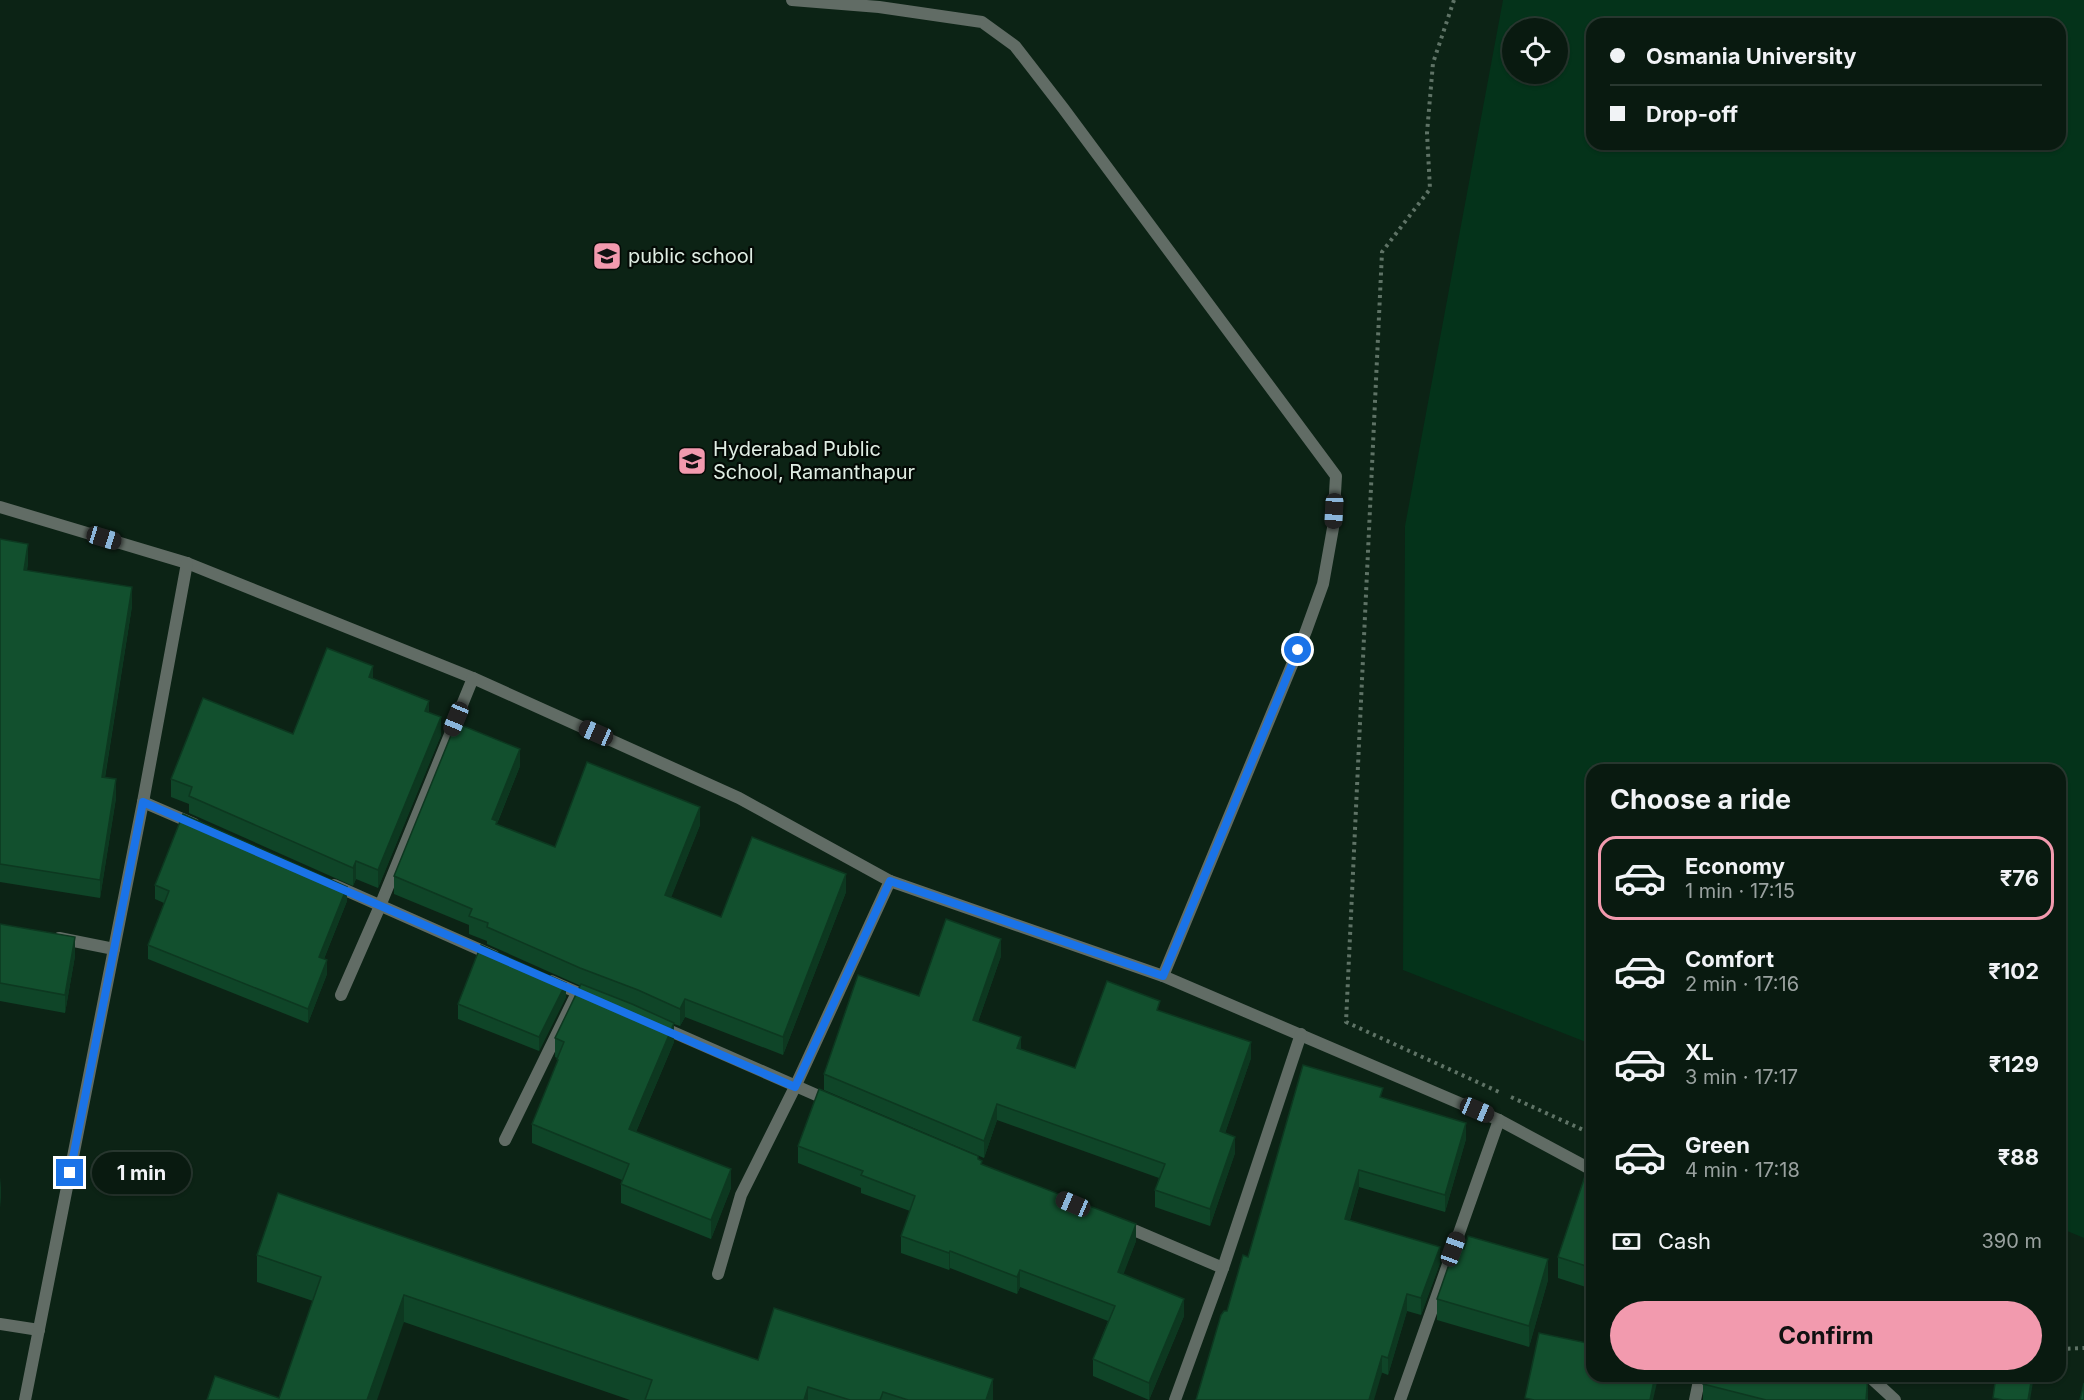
<!DOCTYPE html>
<meta charset="utf-8">
<style>
:root{--surface:#091a10;--page:#17271e;--text:#f1f3f6;--muted:#99a19f;--line:#293830;--accent:#f29aae}
body{margin:0;font-family:Inter,sans-serif;background:var(--page);color:var(--text);height:100vh;display:flex;flex-direction:column;font-size:22px;white-space:nowrap}
*{box-sizing:border-box;margin:0}
p{font-size:20px;color:var(--muted)}
.icon{flex:none;width:33px;height:33px;fill:none;stroke:currentColor;stroke-width:2;stroke-linecap:round;stroke-linejoin:round}
.map{position:relative;flex:1;overflow:hidden}
.panel{position:absolute;left:1586px;top:764px;width:480px;height:618px;display:flex;flex-direction:column;background:var(--surface);border-radius:18px;box-shadow:0 2px 4px #0004,0 0 0 2px var(--line)}
.panel>*{flex:none}
.guide{position:absolute;left:1586px;top:18px;width:480px;height:132px;border-radius:18px;box-shadow:0 2px 4px #0004,0 0 0 2px var(--line);display:grid;align-content:center;height:132px;padding:0 24px;background:var(--surface)}
.tools{position:absolute;left:1502px;top:18px;display:grid;gap:12px}
.tools a{display:grid;place-items:center;width:66px;height:66px;border-radius:50%;background:var(--surface);box-shadow:0 2px 4px #0004,0 0 0 2px var(--line);font-size:30px}
.end{position:absolute;width:27px;height:27px;margin:-14px;border:8px solid #1a73e8;background:#fff;box-shadow:0 0 0 3px #fff}
.from{border-radius:50%}
.bubble{position:absolute;height:42px;border-radius:21px;background:var(--surface);box-shadow:0 2px 4px #0004,0 0 0 2px var(--line);font-size:20px;font-weight:700;line-height:42px;text-align:center}
.car{position:absolute;width:18px;height:36px;margin:-18px -9px;border-radius:8px;box-shadow:0 0 4px 2px #0007;background:linear-gradient(#222 24%,#8ab4d8 0 40%,#222 0 76%,#8ab4d8 0 86%,#222 0)}
.guide b{display:flex;align-items:center;gap:21px;height:57px;font-size:22px}
.guide b+b{border-top:2px solid var(--line)}
.guide i{width:15px;height:15px;background:var(--text)}
ul{padding:0;list-style:none}
li{display:flex;align-items:center;gap:18px;height:84px;margin:0 12px 9px;padding:0 12px;border:3px solid transparent;border-radius:18px}
li div{flex:1}
li b{display:block;font-size:22px}
li em{font-style:normal;font-weight:700}
li.active{border-color:var(--accent)}
li>.icon{width:54px;height:54px;stroke-width:1.5}
h2{padding:0 24px;font-size:27px;line-height:72px}
.pay{display:flex;align-items:center;gap:15px;height:66px;padding:0 24px;font-size:22px}
.pay p{margin-inline-start:auto}
.action{display:flex;gap:12px;margin-top:auto;padding:12px 24px}
.action a{flex:1;height:69px;border-radius:36px;background:var(--accent);color:#111;font-size:24px;font-weight:700;line-height:69px;text-align:center}
.map>svg:first-child{display:block}
.green{fill:#04331a;fill-rule:evenodd}
.lines{fill:none;stroke-linecap:round;stroke-linejoin:round}
.path{stroke:#5f7366;stroke-width:4;stroke-dasharray:3 4.5;stroke-linecap:butt}
.lane{stroke:#616c65;stroke-width:12}
.street{stroke:#616c65;stroke-width:12}
.wall{fill:#0f4528}
.shaded-wall{fill:#0d3820}
.building{fill:#12502e;stroke:#0d3820;stroke-width:1.5}
.route{stroke:#1a73e8;stroke-width:8}
.labels{text-anchor:middle;stroke-width:4.5;stroke-linejoin:round;paint-order:stroke}
.poi-label{font-size:20px;fill:#dfede3;stroke:#030a05;text-anchor:start}
</style>
<div class="map">
<svg width="2084" height="1400" viewBox="0 0 2084 1400">
<rect width="100%" height="100%" fill="#0c2315"/>
<path class="green" d="M1503,0H2084V1238L2060,1228V770H1592L1591,1044L1403,970L1405,526ZM1592,24H2060V144H1592ZM1512,28H1557V74H1512Z"/>
<g class="lines">
<g class="path">
<polyline points="1454,0 1433,63 1427,133 1430,189 1382,252 1346,1022 1499,1092"/>
<polyline points="1511,1097 1592,1134"/>
<polyline points="2060,1349 2084,1348"/>
</g>
<polyline class="lane" points="792,0 879,7 982,22 1015,46 1063,108 1336,476 1333,528 1323,584 1306,631 1163,976"/>
<g class="street">
<polyline points="0,507 187,563 473,678 739,798 890,881 1163,976 1499,1120 1592,1170"/>
<polyline points="143,802 194,824"/>
<polyline points="334,885 494,956"/>
<polyline points="59,938 114,949"/>
<polyline points="551,981 590,998"/>
<polyline points="341,995 380,906 473,678"/>
<polyline points="659,1026 830,1101"/>
<polyline points="505,1140 577,993"/>
<polyline points="1122,1225 1223,1268"/>
<polyline points="718,1274 741,1195 795,1087 890,881"/>
<polyline points="0,1324 39,1330"/>
<polyline points="1869,1376 1895,1400"/>
<polyline points="25,1400 143,802 187,563"/>
<polyline points="1175,1400 1223,1268 1301,1034"/>
<polyline points="1400,1400 1499,1120"/>
<polyline points="1695,1400 1700,1376"/>
</g>
</g>
<g class="wall">
<polygon points="0,539 28,562 27,571 132,606 105,778 116,798 100,898 0,882"/>
<polygon points="373,679 429,713 441,735 378,888 356,879 353,886 189,813 189,804 171,797 171,779 293,734"/>
<polygon points="520,766 497,824 555,847 700,825 671,897 721,917 846,892 783,1055 685,1017 680,1026 674,1024 674,1042 636,1132 731,1188 711,1239 621,1203 621,1184 622,1180 532,1143 532,1124 557,1064 557,1058 555,1057 555,1038 581,986 487,944 487,941 469,934 469,925 394,894 394,876"/>
<polygon points="155,885 347,901 324,959 327,974 308,1023 148,959 148,945 164,903 155,899"/>
<polygon points="0,924 75,956 65,1013 0,1001"/>
<polygon points="1001,956 978,1022 1021,1049 1075,1068 1160,1011 1251,1058 1225,1133 1235,1153 1210,1226 1155,1207 1155,1190 1159,1178 997,1120 984,1158 824,1090 824,1074 919,996"/>
<polygon points="566,997 539,1051 458,1019 458,1004"/>
<polygon points="1383,1098 1466,1139 1445,1212 1359,1187 1350,1220 1440,1263 1421,1315 1407,1311 1388,1375 1227,1311 1248,1257"/>
<polygon points="798,1146 978,1159 982,1164 1136,1241 1123,1274 1184,1316 1149,1400 1093,1376 1093,1359 1108,1321 1020,1287 1017,1294 950,1268 949,1270 901,1253 901,1236 910,1211 861,1193 861,1188 798,1163"/>
<polygon points="1592,1172 1592,1289 1558,1278 1558,1257"/>
<polygon points="257,1255 758,1360 993,1400 630,1400 404,1322 279,1398 313,1301 257,1282"/>
<polygon points="1548,1280 1529,1347 1437,1320 1437,1299"/>
<polygon points="1703,1384 1868,1393 1868,1400 1703,1400"/>
</g>
<g class="shaded-wall">
<polygon points="28,544 28,562 24,589 24,570"/>
<polygon points="132,587 132,606 102,795 102,777"/>
<polygon points="373,666 373,684 369,677"/>
<polygon points="429,701 429,719 425,711"/>
<polygon points="441,717 441,735 378,888 378,870"/>
<polygon points="520,749 520,766 497,823 497,839 492,819"/>
<polygon points="116,779 116,798 100,898 100,880"/>
<polygon points="700,807 700,825 665,913 665,895"/>
<polygon points="356,861 356,879 353,886 353,868"/>
<polygon points="846,874 846,892 783,1055 783,1037"/>
<polygon points="347,887 347,901 319,971 319,957"/>
<polygon points="75,937 75,956 65,1013 65,995"/>
<polygon points="1001,939 1001,956 973,1036 973,1020"/>
<polygon points="327,960 327,974 308,1023 308,1009"/>
<polygon points="566,983 566,997 539,1051 539,1037"/>
<polygon points="685,999 685,1017 680,1026 680,1009"/>
<polygon points="674,1023 674,1042 629,1148 629,1129"/>
<polygon points="1021,1037 1021,1053 1017,1048"/>
<polygon points="1251,1042 1251,1058 1220,1148 1220,1131"/>
<polygon points="997,1104 997,1120 984,1158 984,1141"/>
<polygon points="1466,1123 1466,1139 1445,1212 1445,1195"/>
<polygon points="1235,1137 1235,1153 1210,1226 1210,1209"/>
<polygon points="731,1169 731,1188 711,1239 711,1220"/>
<polygon points="1359,1170 1359,1187 1345,1236 1345,1219"/>
<polygon points="1,1177 1,1198 0,1208 0,1187"/>
<polygon points="1136,1224 1136,1241 1118,1289 1118,1272"/>
<polygon points="1440,1247 1440,1263 1421,1315 1421,1298"/>
<polygon points="950,1251 950,1268 949,1270 949,1253"/>
<polygon points="1548,1259 1548,1280 1529,1347 1529,1326"/>
<polygon points="1020,1270 1020,1287 1017,1294 1017,1277"/>
<polygon points="1407,1294 1407,1311 1388,1375 1388,1358"/>
<polygon points="404,1295 404,1322 377,1400 367,1400"/>
<polygon points="1184,1299 1184,1316 1149,1400 1149,1383"/>
<polygon points="1382,1356 1382,1373 1374,1400 1369,1400"/>
<polygon points="1655,1376 1658,1376 1658,1378 1653,1400 1650,1400"/>
<polygon points="1868,1376 1868,1400 1866,1400"/>
<polygon points="2032,1376 2034,1376 2030,1400 2028,1400"/>
<polygon points="993,1379 993,1400 986,1400"/>
<polygon points="808,1387 808,1400 804,1400"/>
</g>
<g class="building">
<polygon points="0,539 28,544 24,570 132,587 102,777 116,779 100,880 0,864"/>
<polygon points="327,648 373,666 369,677 429,701 425,711 441,717 378,870 356,861 353,868 189,796 192,787 171,779 203,698 293,734"/>
<polygon points="456,723 520,749 492,819 497,821 496,824 555,847 587,762 700,807 665,895 721,917 752,837 846,874 783,1037 685,999 680,1009 638,990 580,968 487,927 488,923 469,916 472,909 394,876"/>
<polygon points="183,814 347,887 319,957 327,960 308,1009 148,945 169,891 155,885"/>
<polygon points="946,919 1001,939 973,1020 1021,1037 1017,1048 1075,1068 1107,981 1160,1001 1157,1010 1251,1042 1220,1131 1235,1137 1210,1209 1155,1190 1165,1164 997,1104 984,1141 824,1074 858,975 919,996"/>
<polygon points="0,924 75,937 65,995 0,983"/>
<polygon points="481,945 566,983 539,1037 458,1004"/>
<polygon points="581,984 632,1004 674,1023 629,1129 731,1169 711,1220 621,1184 629,1164 532,1124 558,1060 557,1059 564,1042 555,1038"/>
<polygon points="1303,1065 1383,1088 1380,1097 1466,1123 1445,1195 1359,1170 1345,1219 1440,1247 1421,1298 1407,1294 1388,1358 1382,1356 1369,1400 1196,1400 1221,1315 1224,1311 1227,1311 1243,1255 1248,1257"/>
<polygon points="819,1089 978,1156 978,1159 982,1161 981,1164 1136,1224 1118,1272 1184,1299 1149,1383 1093,1359 1115,1306 1020,1270 1017,1277 950,1251 949,1253 901,1236 915,1196 861,1175 863,1171 798,1146"/>
<polygon points="1587,1170 1592,1172 1592,1268 1558,1257"/>
<polygon points="278,1193 758,1360 774,1308 993,1379 986,1400 908,1400 883,1392 880,1400 850,1400 808,1387 804,1400 645,1400 652,1380 404,1295 367,1400 207,1400 215,1376 279,1398 321,1277 257,1255"/>
<polygon points="1468,1236 1548,1259 1529,1326 1437,1299 1455,1247 1464,1249"/>
<polygon points="1539,1333 1592,1344 1592,1376 1655,1376 1650,1400 1534,1400 1525,1398"/>
<polygon points="1705,1376 1868,1376 1866,1400 1766,1400 1703,1384"/>
<polygon points="1996,1376 2032,1376 2028,1400 2003,1400 1993,1398"/>
<polygon points="2084,1383 2084,1400 2080,1400"/>
</g>
<g class="lines">
<polyline class="route" points="70,1173 143,802 795,1087 890,881 1163,976 1298,650"/>
</g>
<defs>
<g id="school-square" transform="scale(1.5)"><rect x="-9" y="-9" width="18" height="18" rx="4" fill="#f29aae" stroke="#030a05"/><path d="M0-5L7-2L0 1L-7-2ZM-4 1L0 2.5L4 1V4Q0 6-4 4Z" fill="#111"/></g>
</defs>
<g fill-rule="evenodd">
<use href="#school-square" x="607" y="256"/>
<use href="#school-square" x="692" y="461"/>
</g>
<g class="labels">
<g class="poi-label">
<text x="628" y="263">public school</text>
<text x="713" y="456">Hyderabad Public<tspan x="713" dy="23">School, Ramanthapur</tspan></text>
</g>
</g>
</svg>
<div class="tools">
<a><svg class="icon" aria-label="locate" viewBox="0 0 24 24"><circle cx="12" cy="12" r="6"/><path d="M12 2v4M12 18v4M2 12h4M18 12h4"/></svg></a>
</div>
<i class="end from" style="left:1298px;top:650px"></i>
<i class="end" style="left:70px;top:1173px"></i>
<div class="bubble" style="left:92px;top:1152px;width:99px">1 min</div>
<i class="car" style="left:1334px;top:511px;rotate:183deg"></i>
<i class="car" style="left:104px;top:538px;rotate:107deg"></i>
<i class="car" style="left:456px;top:719px;rotate:202deg"></i>
<i class="car" style="left:596px;top:733px;rotate:294deg"></i>
<i class="car" style="left:1477px;top:1110px;rotate:113deg"></i>
<i class="car" style="left:1073px;top:1204px;rotate:293deg"></i>
<i class="car" style="left:1453px;top:1249px;rotate:20deg"></i>
<div class="guide">
<b><i class="from"></i>Osmania University</b>
<b><i></i>Drop-off</b>
</div>
<section class="panel">
<h2>Choose a ride</h2>
<ul>
<li class="active"><svg class="icon" aria-label="car" viewBox="0 0 24 24"><path d="M5 17H2v-5l4-1 3-4h7l3 4 3 1v5h-3M9 17h6M6 11h13"/><circle cx="7" cy="17" r="2"/><circle cx="17" cy="17" r="2"/></svg><div><b>Economy</b><p>1 min · 17:15</p></div><em>₹76</em></li>
<li><svg class="icon" aria-label="car" viewBox="0 0 24 24"><path d="M5 17H2v-5l4-1 3-4h7l3 4 3 1v5h-3M9 17h6M6 11h13"/><circle cx="7" cy="17" r="2"/><circle cx="17" cy="17" r="2"/></svg><div><b>Comfort</b><p>2 min · 17:16</p></div><em>₹102</em></li>
<li><svg class="icon" aria-label="car" viewBox="0 0 24 24"><path d="M5 17H2v-5l4-1 3-4h7l3 4 3 1v5h-3M9 17h6M6 11h13"/><circle cx="7" cy="17" r="2"/><circle cx="17" cy="17" r="2"/></svg><div><b>XL</b><p>3 min · 17:17</p></div><em>₹129</em></li>
<li><svg class="icon" aria-label="car" viewBox="0 0 24 24"><path d="M5 17H2v-5l4-1 3-4h7l3 4 3 1v5h-3M9 17h6M6 11h13"/><circle cx="7" cy="17" r="2"/><circle cx="17" cy="17" r="2"/></svg><div><b>Green</b><p>4 min · 17:18</p></div><em>₹88</em></li>
</ul>
<div class="pay"><svg class="icon" aria-label="cash" viewBox="0 0 24 24"><path d="M3 7h18v10H3z"/><circle cx="12" cy="12" r="2"/></svg>Cash<p>390 m</p></div>
<div class="action"><a>Confirm</a></div>
</section>
</div>
